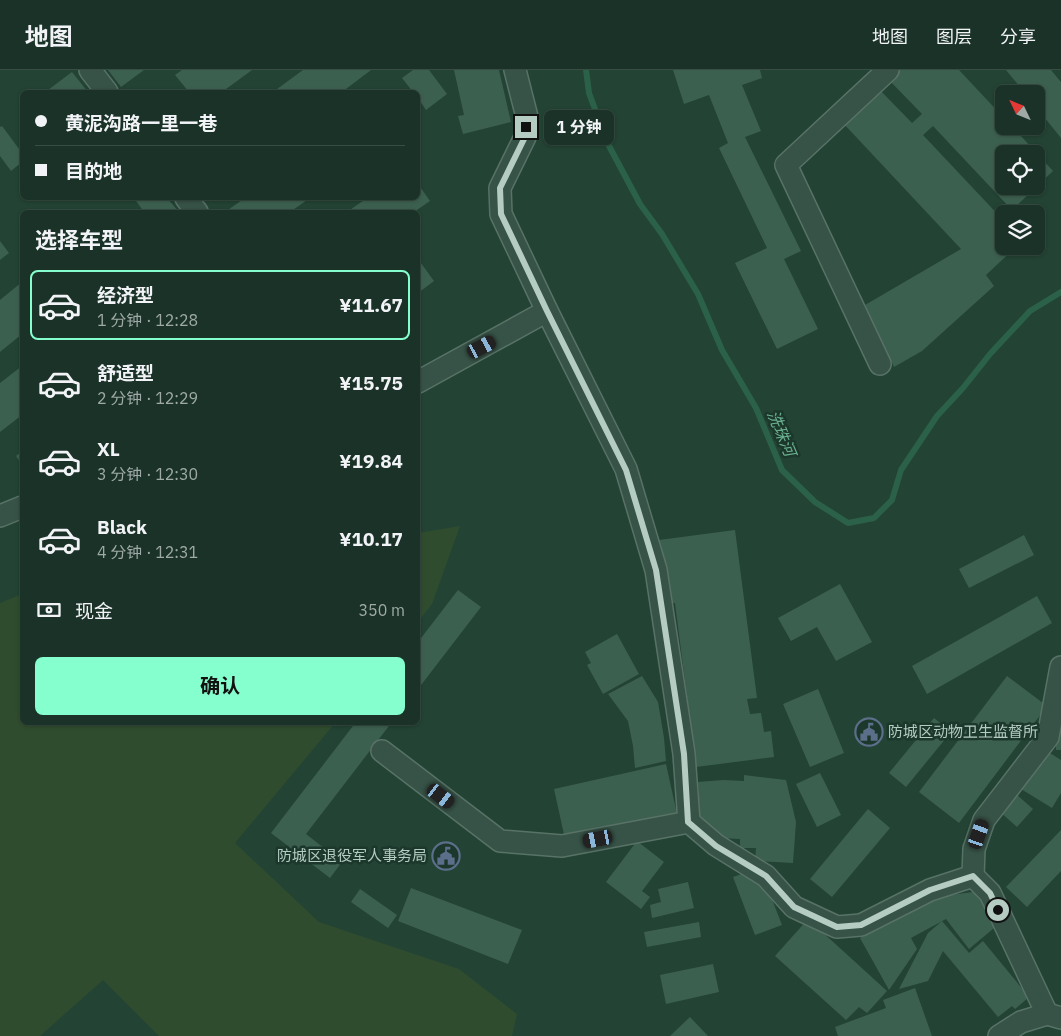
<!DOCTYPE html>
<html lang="zh">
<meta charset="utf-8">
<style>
:root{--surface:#1a3227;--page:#273e33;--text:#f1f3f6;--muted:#9faaa7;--line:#384d44;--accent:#86ffce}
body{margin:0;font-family:"IBM Plex Sans","Noto Sans SC",sans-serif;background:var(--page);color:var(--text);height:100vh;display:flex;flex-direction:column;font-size:19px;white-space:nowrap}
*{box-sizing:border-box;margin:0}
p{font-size:16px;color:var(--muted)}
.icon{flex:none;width:28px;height:28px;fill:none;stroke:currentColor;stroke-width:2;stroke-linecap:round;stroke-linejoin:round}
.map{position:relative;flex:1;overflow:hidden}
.panel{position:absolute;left:20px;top:140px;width:400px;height:515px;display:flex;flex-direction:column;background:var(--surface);border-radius:8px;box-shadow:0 1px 4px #0004,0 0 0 1px var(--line)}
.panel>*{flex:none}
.hud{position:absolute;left:20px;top:20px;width:400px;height:110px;border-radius:8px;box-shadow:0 1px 4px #0004,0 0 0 1px var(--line);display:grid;align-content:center;height:110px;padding:0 15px;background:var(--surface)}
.needle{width:32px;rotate:313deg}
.buttons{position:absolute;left:995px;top:15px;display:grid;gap:10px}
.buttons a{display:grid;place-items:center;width:50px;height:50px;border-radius:8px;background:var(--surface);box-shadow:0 1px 4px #0004,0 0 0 1px var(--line);font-size:25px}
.end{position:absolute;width:22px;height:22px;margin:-11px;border:6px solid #b4ccc2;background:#111;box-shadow:0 0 0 2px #111}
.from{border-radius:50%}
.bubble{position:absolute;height:35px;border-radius:8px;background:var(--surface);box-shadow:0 1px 4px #0004,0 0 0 1px var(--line);font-size:16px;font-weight:700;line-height:35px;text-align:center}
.car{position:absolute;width:15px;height:30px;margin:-15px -8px;border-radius:6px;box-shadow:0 0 4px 1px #0007;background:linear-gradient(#222 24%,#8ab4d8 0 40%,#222 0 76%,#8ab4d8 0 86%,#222 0)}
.hud b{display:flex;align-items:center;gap:18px;height:48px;font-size:19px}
.hud b+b{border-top:1px solid var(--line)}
.hud i{width:12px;height:12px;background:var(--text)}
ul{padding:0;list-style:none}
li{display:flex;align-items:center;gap:15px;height:70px;margin:0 10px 8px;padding:0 5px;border:2px solid transparent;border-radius:8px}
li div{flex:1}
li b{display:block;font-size:19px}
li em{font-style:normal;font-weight:700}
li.current{border-color:var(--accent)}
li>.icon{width:45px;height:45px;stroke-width:1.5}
h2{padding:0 15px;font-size:22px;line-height:60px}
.pay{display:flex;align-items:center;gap:12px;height:55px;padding:0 15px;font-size:19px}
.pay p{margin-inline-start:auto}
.primary-button{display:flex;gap:10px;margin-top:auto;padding:10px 15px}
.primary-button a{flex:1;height:58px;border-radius:8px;background:var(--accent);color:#111;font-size:20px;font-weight:700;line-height:58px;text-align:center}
header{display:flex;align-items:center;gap:30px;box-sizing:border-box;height:70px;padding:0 25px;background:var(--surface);border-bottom:1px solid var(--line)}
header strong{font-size:24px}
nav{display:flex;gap:28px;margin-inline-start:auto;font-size:18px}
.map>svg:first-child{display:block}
.green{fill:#304c2e}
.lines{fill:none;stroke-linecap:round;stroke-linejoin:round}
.stream{stroke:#2c6149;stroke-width:6}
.building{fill:#3c6050;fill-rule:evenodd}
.minor-casing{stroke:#587267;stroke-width:24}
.minor{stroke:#375246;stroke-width:21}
.route{stroke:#b4ccc2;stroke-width:6}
.labels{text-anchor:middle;stroke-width:5;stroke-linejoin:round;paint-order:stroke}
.poi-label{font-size:15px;fill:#b4ccc2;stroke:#1c372b;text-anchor:start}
.water-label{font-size:16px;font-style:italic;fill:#6aaf8f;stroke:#1c372b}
</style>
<header>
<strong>地图</strong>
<nav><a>地图</a><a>图层</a><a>分享</a></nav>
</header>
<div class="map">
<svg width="1061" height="966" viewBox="0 0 1061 966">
<rect width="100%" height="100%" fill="#234334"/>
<g class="green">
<polygon points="460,456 432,534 418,552 418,463"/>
<polygon points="22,524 22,652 335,653 235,773 319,852 459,899 517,944 512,966 159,966 103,910 40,966 0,966 0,533"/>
</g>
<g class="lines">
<polyline class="stream" points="586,0 589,23 608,74 640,134 662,164 698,224 722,280 756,338 782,400 815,432 848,453 874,448 892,430 901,400 937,346 963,318 990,284 1030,241 1061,222"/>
</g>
<g class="building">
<polygon points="108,0 144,0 121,17"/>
<polygon points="182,0 252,0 222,22 189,22 175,5"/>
<polygon points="303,0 371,0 342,22 273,22"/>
<polygon points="413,0 429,0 447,24 426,40 418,28 418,22 413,22 402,8"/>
<polygon points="454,0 499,0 511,52 463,64 458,46 464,45"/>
<polygon points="673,0 760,0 762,8 742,15 761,61 745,67 801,181 784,189 818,259 777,279 735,193 767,178 719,78 728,73 709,25 684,34"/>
<path d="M900,0H959L1004,48V56H1012L1053,101L1012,140L933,56L923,65L1004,151V176H1017L986,205L994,216L922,281L894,297L865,235L961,179L843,53L879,19L912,53L922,44L889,10ZM1004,84H1036V116H1004Z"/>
<polygon points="1006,0 1051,0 1061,12 1061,68 1036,37 1036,24 1026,24"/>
<polygon points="72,2 88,22 45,22 52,17"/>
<polygon points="2,56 22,83 22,92 11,101 0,86 0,57"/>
<polygon points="418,114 430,131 414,142 347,142 367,128 418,128"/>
<polygon points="134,128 167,128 179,142 144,142"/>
<polygon points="245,128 310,128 290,142 225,142"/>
<polygon points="0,171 9,183 0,190"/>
<polygon points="418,189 434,211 418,223"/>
<polygon points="22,212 22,264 0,282 0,230"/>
<polygon points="22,296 22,345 0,362 0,313"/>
<polygon points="22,381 22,395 16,386"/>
<polygon points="735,460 757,628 747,629 750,644 761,643 764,662 771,661 774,687 696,697 675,533 667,534 659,470"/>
<polygon points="1024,465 1034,485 969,518 959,499"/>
<polygon points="840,514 872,572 836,591 817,557 791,571 778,548"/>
<polygon points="458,520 481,537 418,619 418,572"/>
<polygon points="1037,526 1052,553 927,624 912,596"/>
<polygon points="617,564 639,604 603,624 587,595 591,593 585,582"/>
<polygon points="642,606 658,632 664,668 666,691 635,698 633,676 628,651 608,624"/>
<polygon points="1007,606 1047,636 959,753 919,722"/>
<polygon points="818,619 844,683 810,697 783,634"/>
<polygon points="934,648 951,662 906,717 889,703"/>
<polygon points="356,652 392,652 306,764 342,792 330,808 271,763"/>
<rect x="1056" y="661" width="5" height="19"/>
<polygon points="1045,680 1061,690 1061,723 1052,738 1021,719"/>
<polygon points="666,694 677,744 565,769 554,719"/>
<polygon points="820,703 841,745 817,757 796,714"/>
<polygon points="744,705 786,710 796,752 793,793 755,791 756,778 740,778 740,769 720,768 700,748 698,712 723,710 744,711"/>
<polygon points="1015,723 1033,739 1017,757 999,741"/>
<polygon points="868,739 890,758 832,827 810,809"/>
<polygon points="1061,760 1061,801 1027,837 1006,817"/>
<polygon points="637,771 664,792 642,821 650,827 641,839 606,812"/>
<polygon points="747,802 766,814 782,855 755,865 733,807"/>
<polygon points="688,812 694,838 652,848 650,835 661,832 658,819"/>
<polygon points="411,818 522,860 508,894 398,851"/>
<polygon points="360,819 397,845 388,858 351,832"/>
<polygon points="981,821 987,846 994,858 969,879 946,849 911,868 917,879 889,920 860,868 934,827"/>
<polygon points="808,849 887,921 867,943 859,937 846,950 775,886"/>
<polygon points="942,851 969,883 983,871 1029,927 1015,939 1012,936 998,947 943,881 928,911 899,919 928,863"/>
<polygon points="699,852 701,867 647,877 644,862"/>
<polygon points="713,894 719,922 666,934 660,905"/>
<polygon points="915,918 932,966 838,966 835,957 886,938 883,930"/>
<polygon points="690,947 708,966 670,966"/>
</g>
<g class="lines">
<g class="minor-casing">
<g id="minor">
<polyline points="90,0 107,22"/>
<polyline points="515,0 527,47 525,67 500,118 501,144 547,241 626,399 656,500 684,684 689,752 716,775 766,806 794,837 837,857 861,855 930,820 973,806 990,823 1047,944"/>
<polyline points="186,128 197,142"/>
<polyline points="880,294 786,95 888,0"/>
<polyline points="418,312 547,241"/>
<polyline points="0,446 22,437"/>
<polyline points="382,681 500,771 562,776 689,752"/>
<polyline points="973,806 974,779 984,750 1048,667 1061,597"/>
<polyline points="999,966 1021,952 1047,944 1061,948"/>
</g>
</g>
<use href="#minor" class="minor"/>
</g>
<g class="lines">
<polyline class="route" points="526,57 525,67 500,118 501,144 547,241 626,400 656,500 684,684 688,752 716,776 766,806 794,837 837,857 861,855 930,820 973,806 990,823 998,840"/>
</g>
<defs>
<g id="civic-ring" transform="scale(1.4375)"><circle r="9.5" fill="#1c372b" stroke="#5c6f8a" stroke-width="1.5"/><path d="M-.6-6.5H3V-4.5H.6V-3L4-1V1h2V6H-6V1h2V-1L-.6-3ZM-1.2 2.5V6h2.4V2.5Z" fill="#5c6f8a"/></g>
</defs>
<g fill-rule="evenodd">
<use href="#civic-ring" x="869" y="662"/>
<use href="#civic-ring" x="446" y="786"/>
</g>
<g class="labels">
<g class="poi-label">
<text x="888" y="667">防城区动物卫生监督所</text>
<text x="427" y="791" text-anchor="end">防城区退役军人事务局</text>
</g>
<g class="water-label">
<text transform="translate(782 363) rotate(67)" y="6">洗珠河</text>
</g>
</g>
</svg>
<div class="buttons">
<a><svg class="needle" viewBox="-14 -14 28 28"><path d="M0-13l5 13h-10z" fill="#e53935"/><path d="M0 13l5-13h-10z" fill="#9faaa7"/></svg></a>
<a><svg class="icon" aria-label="locate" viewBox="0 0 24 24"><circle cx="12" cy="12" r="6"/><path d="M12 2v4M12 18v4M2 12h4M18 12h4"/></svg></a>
<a><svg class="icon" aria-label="layers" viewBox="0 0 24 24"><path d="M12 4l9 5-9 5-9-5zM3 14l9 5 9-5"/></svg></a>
</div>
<i class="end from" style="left:998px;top:840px"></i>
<i class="end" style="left:526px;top:57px"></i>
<div class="bubble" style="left:544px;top:40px;width:70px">1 分钟</div>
<i class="car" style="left:482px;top:277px;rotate:62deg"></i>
<i class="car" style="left:441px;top:726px;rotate:127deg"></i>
<i class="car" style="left:979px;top:764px;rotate:19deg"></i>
<i class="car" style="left:598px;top:769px;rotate:259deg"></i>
<div class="hud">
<b><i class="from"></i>黄泥沟路一里一巷</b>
<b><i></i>目的地</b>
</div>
<section class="panel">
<h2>选择车型</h2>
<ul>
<li class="current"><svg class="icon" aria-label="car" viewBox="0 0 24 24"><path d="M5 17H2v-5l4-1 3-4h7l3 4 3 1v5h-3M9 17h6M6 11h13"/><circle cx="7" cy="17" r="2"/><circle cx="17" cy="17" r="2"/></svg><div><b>经济型</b><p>1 分钟 · 12:28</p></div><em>¥11.67</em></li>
<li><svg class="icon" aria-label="car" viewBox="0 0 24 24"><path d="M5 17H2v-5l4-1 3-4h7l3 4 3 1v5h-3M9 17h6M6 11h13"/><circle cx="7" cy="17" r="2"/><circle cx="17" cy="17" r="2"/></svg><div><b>舒适型</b><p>2 分钟 · 12:29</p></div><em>¥15.75</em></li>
<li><svg class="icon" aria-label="car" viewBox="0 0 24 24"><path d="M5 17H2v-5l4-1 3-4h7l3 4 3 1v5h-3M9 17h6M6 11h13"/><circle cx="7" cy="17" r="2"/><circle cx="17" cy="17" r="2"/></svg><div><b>XL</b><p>3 分钟 · 12:30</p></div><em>¥19.84</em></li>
<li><svg class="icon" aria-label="car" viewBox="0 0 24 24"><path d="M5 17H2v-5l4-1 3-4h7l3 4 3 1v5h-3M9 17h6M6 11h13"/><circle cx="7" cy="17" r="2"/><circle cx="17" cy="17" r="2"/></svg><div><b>Black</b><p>4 分钟 · 12:31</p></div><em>¥10.17</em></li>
</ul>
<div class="pay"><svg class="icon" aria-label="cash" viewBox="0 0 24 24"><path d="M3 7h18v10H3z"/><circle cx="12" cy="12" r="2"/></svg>现金<p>350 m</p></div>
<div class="primary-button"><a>确认</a></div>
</section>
</div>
